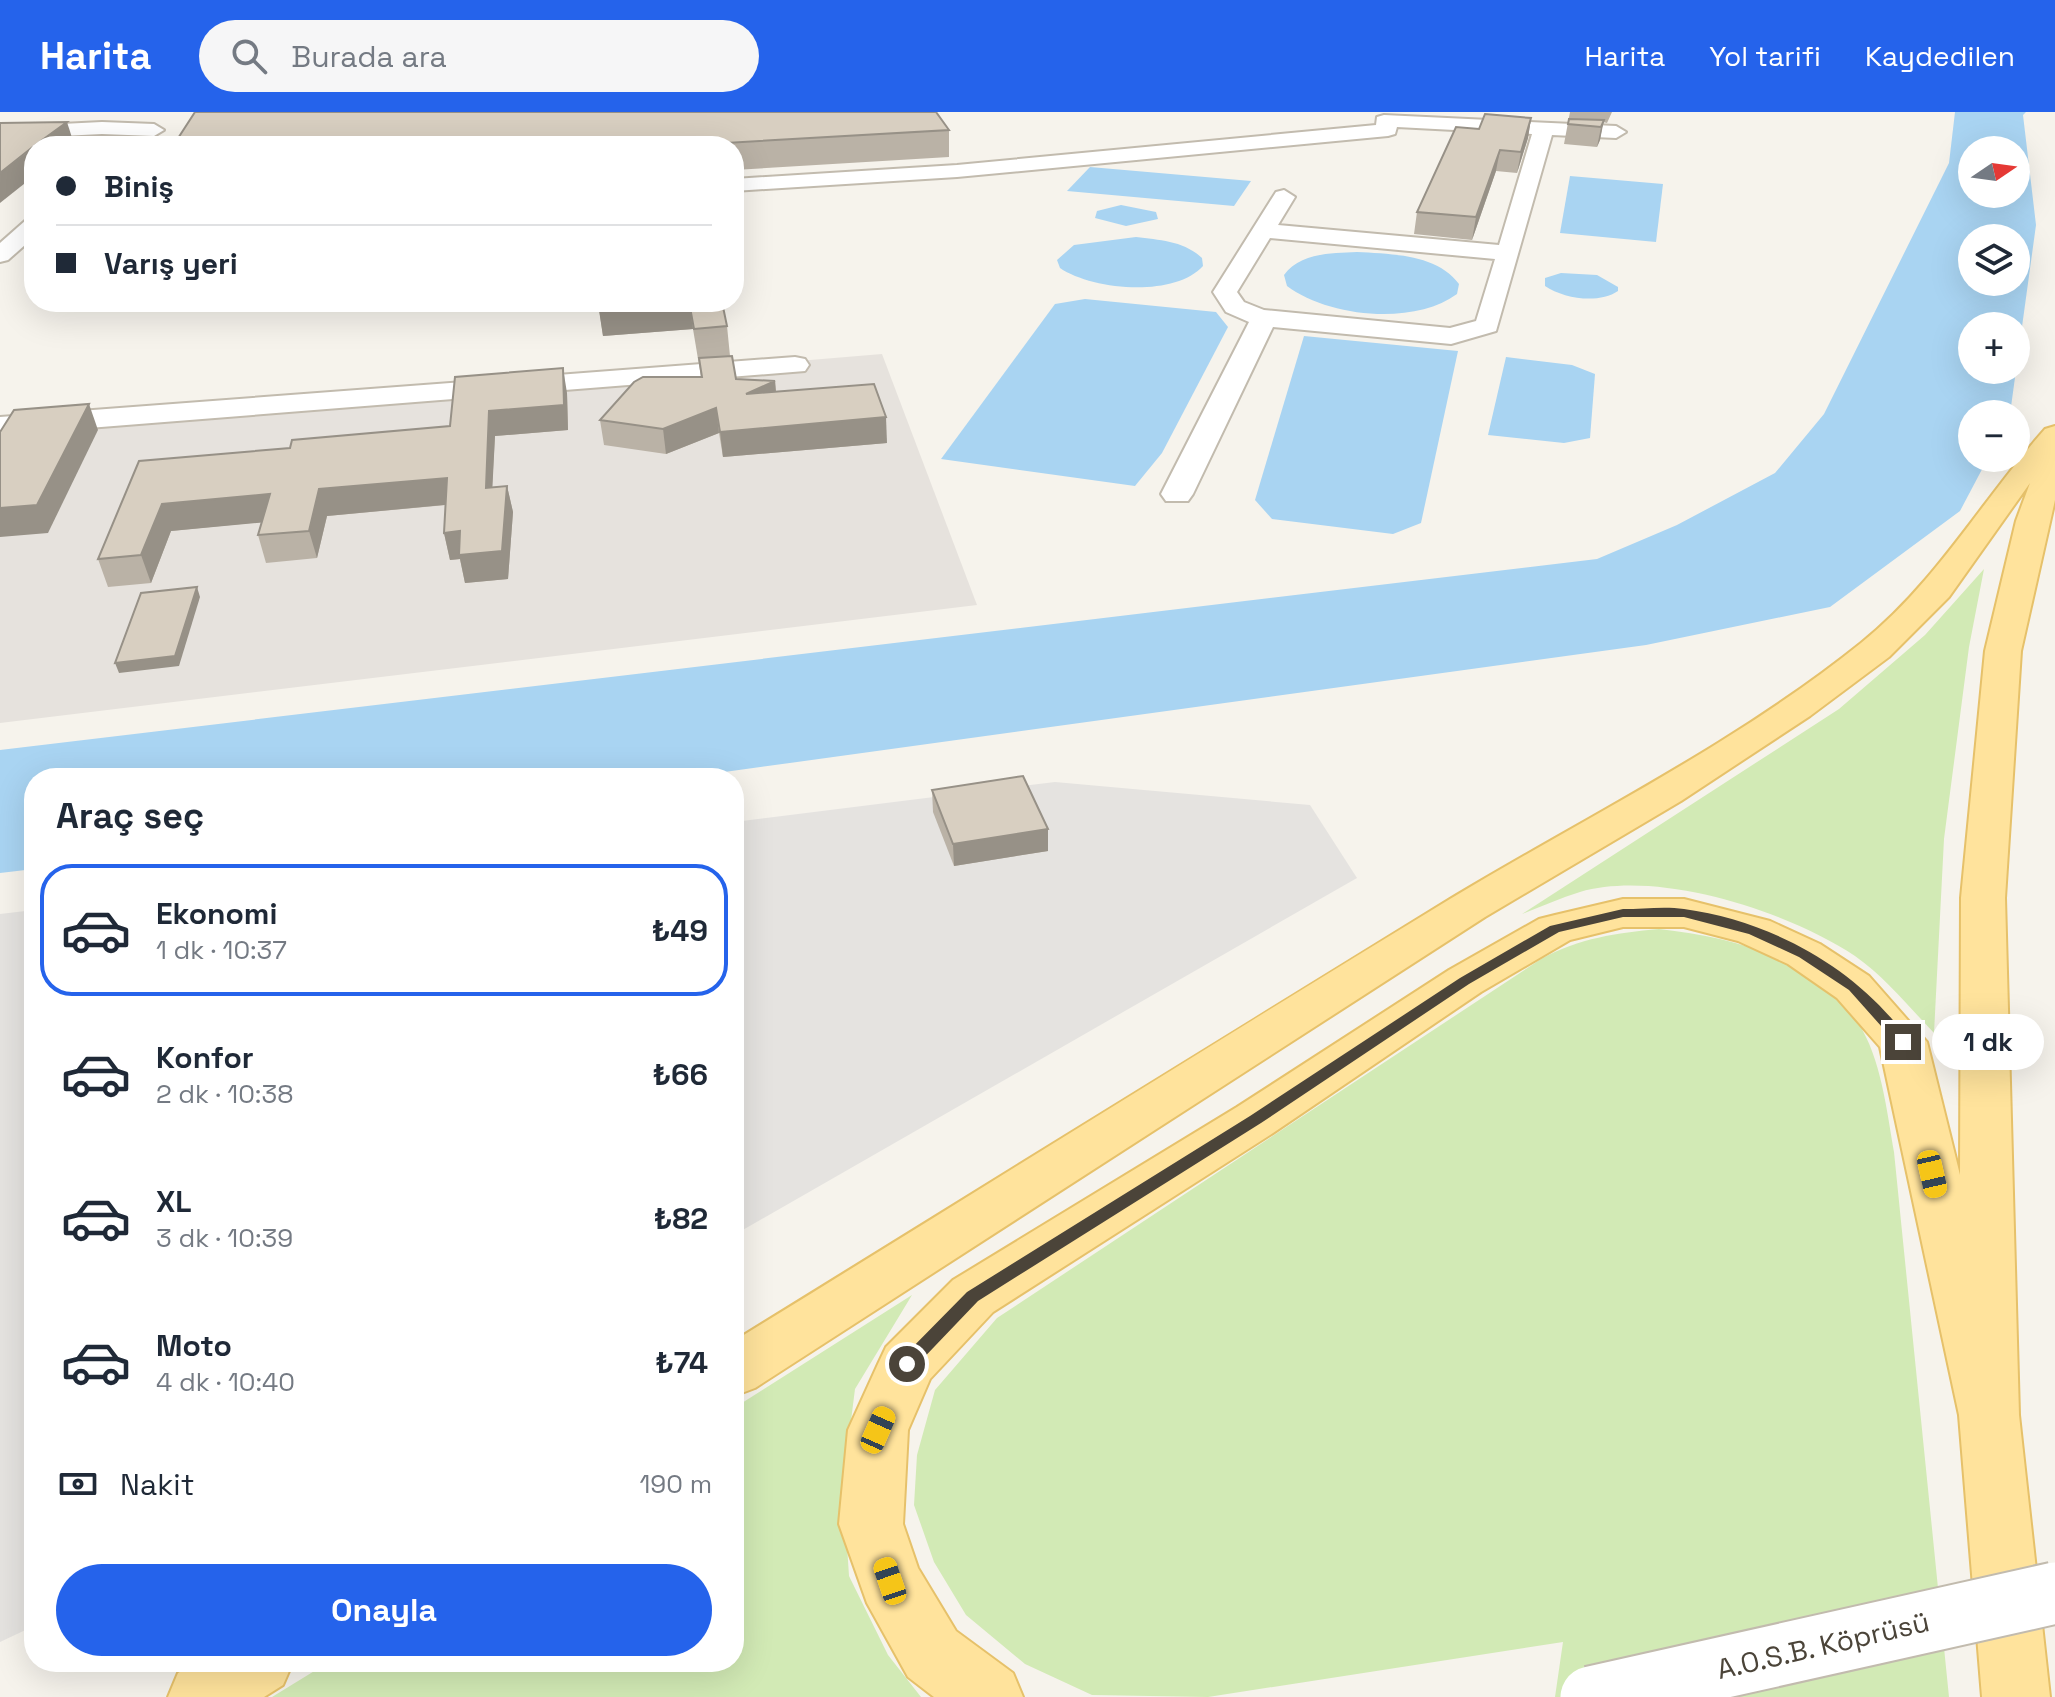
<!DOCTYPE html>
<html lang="tr">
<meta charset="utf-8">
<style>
:root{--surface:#fff;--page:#f6f6f7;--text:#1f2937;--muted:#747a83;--line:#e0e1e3;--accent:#2563eb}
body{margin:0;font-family:"Space Grotesk",sans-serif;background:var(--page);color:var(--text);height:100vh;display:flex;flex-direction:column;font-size:30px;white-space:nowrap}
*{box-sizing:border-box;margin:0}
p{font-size:26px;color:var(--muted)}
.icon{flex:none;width:44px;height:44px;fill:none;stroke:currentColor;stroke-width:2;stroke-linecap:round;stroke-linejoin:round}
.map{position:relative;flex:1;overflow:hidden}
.details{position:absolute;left:24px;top:656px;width:720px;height:904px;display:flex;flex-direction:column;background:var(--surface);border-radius:32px;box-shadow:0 8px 32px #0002}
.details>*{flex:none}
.banner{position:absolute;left:24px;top:24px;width:720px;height:176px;border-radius:32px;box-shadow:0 8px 32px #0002;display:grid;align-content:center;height:176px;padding:0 32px;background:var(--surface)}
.needle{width:52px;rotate:77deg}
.tools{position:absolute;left:1958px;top:24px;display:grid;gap:16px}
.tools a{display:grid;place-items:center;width:72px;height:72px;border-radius:50%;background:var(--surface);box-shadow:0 8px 32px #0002;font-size:40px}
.end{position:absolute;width:36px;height:36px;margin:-18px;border:10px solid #4b4439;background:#fff;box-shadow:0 0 0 4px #fff}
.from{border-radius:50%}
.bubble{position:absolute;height:56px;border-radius:28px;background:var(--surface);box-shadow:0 8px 32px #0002;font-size:26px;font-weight:800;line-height:56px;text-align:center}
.car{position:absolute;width:24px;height:48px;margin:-24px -12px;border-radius:10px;box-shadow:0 0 6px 2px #0007;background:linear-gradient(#f5c518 24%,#345 0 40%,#f5c518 0 76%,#345 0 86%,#f5c518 0)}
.banner b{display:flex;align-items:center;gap:28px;height:76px;font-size:30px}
.banner b+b{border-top:2px solid var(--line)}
.banner i{width:20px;height:20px;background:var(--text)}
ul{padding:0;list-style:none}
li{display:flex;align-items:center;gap:24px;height:132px;margin:0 16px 12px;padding:0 16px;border:4px solid transparent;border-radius:32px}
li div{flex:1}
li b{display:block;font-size:30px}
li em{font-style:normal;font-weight:800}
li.active{border-color:var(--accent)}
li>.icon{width:72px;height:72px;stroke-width:1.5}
h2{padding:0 32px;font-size:36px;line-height:96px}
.pay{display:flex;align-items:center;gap:20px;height:88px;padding:0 32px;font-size:30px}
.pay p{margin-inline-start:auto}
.cta{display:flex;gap:16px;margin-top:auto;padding:16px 32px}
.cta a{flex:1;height:92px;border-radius:48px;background:var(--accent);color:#fff;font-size:32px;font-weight:800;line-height:92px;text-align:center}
header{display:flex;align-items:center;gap:48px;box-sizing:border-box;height:112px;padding:0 40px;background:var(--accent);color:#fff}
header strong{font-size:38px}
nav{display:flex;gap:44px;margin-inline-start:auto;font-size:28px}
.search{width:560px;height:72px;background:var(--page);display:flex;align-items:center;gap:20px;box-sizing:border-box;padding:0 28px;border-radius:44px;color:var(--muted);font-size:30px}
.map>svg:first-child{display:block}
.industrial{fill:#e6e2dd}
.green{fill:#d2eab5}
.parking{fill:#e5e3e0}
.water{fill:#a9d4f2;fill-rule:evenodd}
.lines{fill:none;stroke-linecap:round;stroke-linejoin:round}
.minor-casing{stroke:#c2bbae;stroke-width:4}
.major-casing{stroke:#e6c16a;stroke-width:4}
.minor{fill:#fff;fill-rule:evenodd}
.major{fill:#ffe39c;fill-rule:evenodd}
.minor-bridge-casing{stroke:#c2bbae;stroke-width:65;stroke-linecap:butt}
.minor-bridge{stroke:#fff;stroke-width:61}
.wall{fill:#bab2a6}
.shaded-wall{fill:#979187}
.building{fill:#d8cfc1;stroke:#979187;stroke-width:2}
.route{fill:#4b4439}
.labels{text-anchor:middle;stroke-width:6;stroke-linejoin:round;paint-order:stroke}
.near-street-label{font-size:28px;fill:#4b4439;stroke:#fff}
</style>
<header>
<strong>Harita</strong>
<div class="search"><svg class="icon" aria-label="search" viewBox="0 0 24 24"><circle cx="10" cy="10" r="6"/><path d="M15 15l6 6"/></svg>Burada ara</div>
<nav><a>Harita</a><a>Yol tarifi</a><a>Kaydedilen</a></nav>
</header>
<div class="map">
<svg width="2055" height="1585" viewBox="0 0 2055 1585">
<rect width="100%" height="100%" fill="#f6f3ec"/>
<polygon class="industrial" points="882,242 977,493 0,611 0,315"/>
<g class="green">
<path d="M1984,457L1969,535L1944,727L1934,921C1909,895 1885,865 1855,844C1789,800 1659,757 1580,780C1560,786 1541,795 1522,802L1839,597L1925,523Z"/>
<path d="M1659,817C1734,826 1812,844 1858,911C1881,945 1887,1000 1894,1040L1949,1585H1555L1563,1530L1208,1585L1092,1583L1025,1552L966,1503L934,1450L914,1393L917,1343L935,1278L997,1206L1541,847C1580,826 1616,821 1659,817Z"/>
<polygon points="912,1183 855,1277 843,1372 849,1464 888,1543 921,1585 272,1585 329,1550 734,1550 734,1296"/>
</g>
<g class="parking">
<polygon points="1055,670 1310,693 1357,766 734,1123 734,710"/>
<polygon points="34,798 34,1514 0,1530 0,802"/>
</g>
<g class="water">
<path d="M1955,0H2026L2023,3L2036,113L2010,302H1972V346H1988L1960,399L1830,495L1646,533L681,666H34V757L0,761V638L1597,447L1677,413L1775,361L1824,302L1949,51ZM1972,38H2016V82H1972ZM1972,126H2016V170H1972ZM1972,214H2016V258H1972Z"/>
<polygon points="1090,55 1251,69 1234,94 1067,79"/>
<polygon points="1570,64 1663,72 1656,130 1560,121"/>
<polygon points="1121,93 1156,100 1158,107 1126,114 1095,106 1097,99"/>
<path d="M1136,125C1160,128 1184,129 1202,146L1203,154C1174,186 1092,178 1060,156L1057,148L1074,133Z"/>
<path d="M1357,140C1391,142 1437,142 1459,172L1457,182C1414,214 1328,205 1287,174L1284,163C1300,141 1331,141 1357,140Z"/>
<path d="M1561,161L1597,163L1618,175V179C1599,192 1564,187 1545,174V166Z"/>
<polygon points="1085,187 1216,200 1228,215 1162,341 1135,374 941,347 1055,192"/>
<polygon points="1304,224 1458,239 1421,411 1393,422 1272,407 1255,388"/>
<polygon points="1506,245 1572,253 1595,262 1590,326 1564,331 1488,323"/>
</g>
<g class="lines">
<g class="minor-casing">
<g id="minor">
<path d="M1384,3L1616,14L1626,20L1616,26L1552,23L1496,219L1451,232L1273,215L1193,382L1188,389H1166L1161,382L1249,210L1226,200L1213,180L1276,80L1284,78L1295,85L1278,113L1499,133L1532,22L1397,15L1395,22L1388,24L957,65L734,79V67L957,53L1376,13L1377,5ZM1270,126L1495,147L1476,209L1450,216L1264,198L1244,190L1237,180Z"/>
<polygon points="102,10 154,12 164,18 154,24 102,22 0,27 0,15"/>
<polygon points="34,106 34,125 8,148 0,150 0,131 26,108"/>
<polygon points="795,245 805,247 809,253 805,259 0,323 0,305"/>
</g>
</g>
<g class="major-casing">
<g id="major">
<path d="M2055,314V388L2021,539L2005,786L2019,1303L2050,1585H1982L1959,1303L1880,935L1837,886L1788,852L1738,829L1684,815H1623L1570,828L1481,880L1273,1021L993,1200L930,1267L908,1318L903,1412L918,1456L956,1519L1013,1561L1023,1585H934L908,1565L867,1491L839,1412L848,1318L878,1252L886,1235L953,1168L1237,995L1449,858L1539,807L1555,803L1623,787H1684L1770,809L1820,832L1869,864L1927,930L1960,1063L1961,786L1985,539L2016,409L2030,371L1949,485L1889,545L1810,604L1681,689L1485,805L755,1276L734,1284V1229C973,1082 1210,933 1450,787C1588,704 1734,633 1861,531C1935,472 1983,387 2045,317Z"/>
<polygon points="196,1550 293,1550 283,1573 264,1585 168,1585 178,1561"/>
</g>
</g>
<use href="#minor" class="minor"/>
<use href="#major" class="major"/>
<g class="minor-bridge-casing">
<polyline id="minor-bridge" points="1591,1585 2055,1481"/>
</g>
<use href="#minor-bridge" class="minor-bridge"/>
</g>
<g class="wall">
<polygon points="1570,0 1612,0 1607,11 1603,10 1600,28 1597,35 1564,32"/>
<polygon points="1531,6 1528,26 1517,61 1496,59 1472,128 1414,122 1417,100"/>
<polygon points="949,18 949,45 734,58 734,34 173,34"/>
<polygon points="598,190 722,190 727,214 730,244 736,267 775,269 776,280 887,331 723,345 719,321 666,342 604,333 600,308 701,265 693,217 603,224"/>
<polygon points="567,281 568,318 495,324 492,375 507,374 513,400 508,467 465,471 460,447 450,448 444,421 446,393 327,404 317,446 266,451 258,423 262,410 171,419 151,471 108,475 98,447 290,336 450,314"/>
<polygon points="932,678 1048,717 1048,739 954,754 933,700"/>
</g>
<g class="shaded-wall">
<polygon points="1531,6 1528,26 1517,61 1521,40"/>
<polygon points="1604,8 1600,28 1597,35 1601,15"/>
<polygon points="67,10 74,32 71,34 35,34"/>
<polygon points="34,35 34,64 0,91 0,61"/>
<polygon points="1500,38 1496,59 1472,128 1476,105"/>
<polygon points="628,190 689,190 693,217 603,224 598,192"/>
<polygon points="563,256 567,281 568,318 495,324 491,403 486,376 489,299"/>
<polygon points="775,269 777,293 746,282"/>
<polygon points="89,292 98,318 48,421 0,425 0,396"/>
<polygon points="716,296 719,321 666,342 663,317"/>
<polygon points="886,305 887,331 723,345 720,320"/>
<polygon points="447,366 454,392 327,404 317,446 309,419 319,377"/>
<polygon points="507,374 513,400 508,467 465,471 460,447 450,448 444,421"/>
<polygon points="270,382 278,409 171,419 151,471 141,443 162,392"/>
<polygon points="197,475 200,485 179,554 119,561 115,551"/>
<polygon points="1048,717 1048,739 954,754 953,732"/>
</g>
<g class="building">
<polygon points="195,0 936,0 949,18 690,33 691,34 173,34"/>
<polygon points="1485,2 1531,6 1521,40 1500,38 1476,105 1417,100 1456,15 1479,17"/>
<polygon points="1569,7 1604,8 1601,15 1568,12"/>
<polygon points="67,10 34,34 0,61 0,11"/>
<polygon points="598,190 628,190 598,192"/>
<polygon points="689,190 722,190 727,214 694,217"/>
<polygon points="732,244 736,267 775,269 746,282 874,272 886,305 720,320 716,296 663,317 600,308 634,270 643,265 702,265 699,246"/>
<polygon points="563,256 564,293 489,299 486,376 507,374 502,439 459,443 460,419 444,421 447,366 319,377 309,419 258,423 270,382 162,392 141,443 98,447 139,349 290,336 292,328 450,314 455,265"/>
<polygon points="89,292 37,393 0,396 0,320 14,298"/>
<polygon points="197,475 175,544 115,551 141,481"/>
<polygon points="1023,664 1048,717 953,732 932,678"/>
</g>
<path class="route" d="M1623,797C1643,797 1665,794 1684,797C1772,809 1859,857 1910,930L1898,933L1849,878L1799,845L1749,822L1684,805H1623L1559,820L1469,872L1261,1011L978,1189L913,1257H901V1247L967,1180L1250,1004L1460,866L1550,814Z"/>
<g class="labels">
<g class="near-street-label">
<text transform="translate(1823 1533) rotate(-13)" y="10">A.O.S.B. Köprüsü</text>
</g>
</g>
</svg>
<div class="tools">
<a><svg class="needle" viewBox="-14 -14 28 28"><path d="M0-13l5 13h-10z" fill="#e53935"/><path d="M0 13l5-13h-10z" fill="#747a83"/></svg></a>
<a><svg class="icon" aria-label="layers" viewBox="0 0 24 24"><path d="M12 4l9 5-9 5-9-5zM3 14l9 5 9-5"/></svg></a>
<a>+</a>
<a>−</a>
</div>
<i class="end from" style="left:907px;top:1252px"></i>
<i class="end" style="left:1903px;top:930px"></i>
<div class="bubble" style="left:1932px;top:902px;width:112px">1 dk</div>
<i class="car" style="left:1932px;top:1062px;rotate:167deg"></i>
<i class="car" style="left:878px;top:1318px;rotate:24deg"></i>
<i class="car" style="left:890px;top:1469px;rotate:341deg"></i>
<div class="banner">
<b><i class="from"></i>Biniş</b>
<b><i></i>Varış yeri</b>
</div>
<section class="details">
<h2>Araç seç</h2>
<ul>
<li class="active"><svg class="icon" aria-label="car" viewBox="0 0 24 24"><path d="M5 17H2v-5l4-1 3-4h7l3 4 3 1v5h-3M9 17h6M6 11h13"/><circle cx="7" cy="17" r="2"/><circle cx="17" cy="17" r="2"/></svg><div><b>Ekonomi</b><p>1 dk · 10:37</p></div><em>₺49</em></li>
<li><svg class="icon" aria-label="car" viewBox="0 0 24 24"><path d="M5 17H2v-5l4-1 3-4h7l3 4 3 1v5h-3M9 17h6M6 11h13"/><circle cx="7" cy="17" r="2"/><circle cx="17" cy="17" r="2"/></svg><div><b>Konfor</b><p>2 dk · 10:38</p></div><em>₺66</em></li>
<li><svg class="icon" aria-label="car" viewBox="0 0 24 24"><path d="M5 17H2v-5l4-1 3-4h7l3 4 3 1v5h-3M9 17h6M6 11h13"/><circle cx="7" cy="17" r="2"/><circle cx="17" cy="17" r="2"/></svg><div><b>XL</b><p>3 dk · 10:39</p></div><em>₺82</em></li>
<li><svg class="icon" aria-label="car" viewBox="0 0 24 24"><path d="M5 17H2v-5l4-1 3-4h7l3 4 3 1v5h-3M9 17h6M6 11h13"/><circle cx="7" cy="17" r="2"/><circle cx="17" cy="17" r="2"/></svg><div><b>Moto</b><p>4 dk · 10:40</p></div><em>₺74</em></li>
</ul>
<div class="pay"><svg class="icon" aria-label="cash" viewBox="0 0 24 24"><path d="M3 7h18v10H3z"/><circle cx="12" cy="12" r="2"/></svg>Nakit<p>190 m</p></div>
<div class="cta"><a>Onayla</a></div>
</section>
</div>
